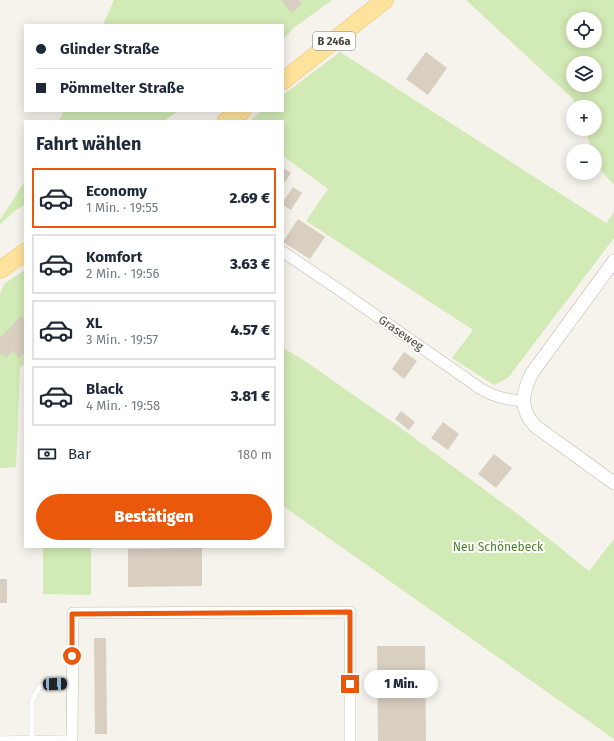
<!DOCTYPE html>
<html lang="de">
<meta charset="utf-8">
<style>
:root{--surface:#fff;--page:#f2f2f3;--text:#1f2937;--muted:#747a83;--line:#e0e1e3;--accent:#ea580c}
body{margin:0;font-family:"Fira Sans",sans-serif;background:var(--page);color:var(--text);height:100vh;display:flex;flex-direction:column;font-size:15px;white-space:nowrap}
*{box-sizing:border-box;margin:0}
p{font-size:13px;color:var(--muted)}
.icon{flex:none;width:22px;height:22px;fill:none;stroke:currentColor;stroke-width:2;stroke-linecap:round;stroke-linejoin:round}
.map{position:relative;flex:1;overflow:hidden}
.drawer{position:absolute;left:24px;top:120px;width:260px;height:428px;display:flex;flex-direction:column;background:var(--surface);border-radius:0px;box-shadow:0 2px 10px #0003}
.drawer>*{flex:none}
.top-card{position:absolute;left:24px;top:24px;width:260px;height:88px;border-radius:0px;box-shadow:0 2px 10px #0003;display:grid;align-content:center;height:88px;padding:0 12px;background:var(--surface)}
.controls{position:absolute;left:566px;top:12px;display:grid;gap:8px}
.controls a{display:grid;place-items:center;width:36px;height:36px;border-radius:50%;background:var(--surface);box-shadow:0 2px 10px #0003;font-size:20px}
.end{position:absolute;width:18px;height:18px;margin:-9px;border:5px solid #ea580c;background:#fff;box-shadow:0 0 0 2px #fff}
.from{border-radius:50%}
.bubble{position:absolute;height:28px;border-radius:14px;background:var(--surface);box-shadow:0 2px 10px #0003;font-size:13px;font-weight:800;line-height:28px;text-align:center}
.car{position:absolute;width:12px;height:24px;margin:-12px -6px;border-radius:5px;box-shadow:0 0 3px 1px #0007;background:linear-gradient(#222 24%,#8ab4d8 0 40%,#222 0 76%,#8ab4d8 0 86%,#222 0)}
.top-card b{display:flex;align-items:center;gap:14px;height:38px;font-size:15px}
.top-card b+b{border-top:1px solid var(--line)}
.top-card i{width:10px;height:10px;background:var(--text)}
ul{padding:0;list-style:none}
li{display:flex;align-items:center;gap:12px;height:60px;margin:0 8px 6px;padding:0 4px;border:2px solid var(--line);border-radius:0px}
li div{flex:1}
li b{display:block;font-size:15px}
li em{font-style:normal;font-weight:800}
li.current{border-color:var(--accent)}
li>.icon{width:36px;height:36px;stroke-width:1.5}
h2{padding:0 12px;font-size:18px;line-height:48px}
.pay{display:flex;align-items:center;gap:10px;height:44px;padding:0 12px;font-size:15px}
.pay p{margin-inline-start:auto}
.cta{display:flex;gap:8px;margin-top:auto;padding:8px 12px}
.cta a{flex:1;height:46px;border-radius:24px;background:var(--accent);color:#fff;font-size:16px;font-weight:800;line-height:46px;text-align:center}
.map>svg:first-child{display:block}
.green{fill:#d2eab5;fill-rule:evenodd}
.building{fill:#d8cfc1}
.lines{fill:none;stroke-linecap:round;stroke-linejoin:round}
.service-casing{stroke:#c2bbae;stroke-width:6}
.minor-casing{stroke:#c2bbae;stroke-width:12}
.tertiary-casing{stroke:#c2bbae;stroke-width:14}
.primary-casing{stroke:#e6c16a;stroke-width:18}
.service{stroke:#fff;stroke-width:5.5}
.minor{stroke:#fff;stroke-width:11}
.tertiary{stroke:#fff;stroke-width:13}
.primary{stroke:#ffe39c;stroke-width:17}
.route{stroke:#ea580c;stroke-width:5}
.labels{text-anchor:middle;stroke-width:4;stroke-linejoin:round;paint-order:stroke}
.shield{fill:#fff;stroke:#817c74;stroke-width:1}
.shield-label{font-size:11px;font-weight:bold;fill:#4b4439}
.street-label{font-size:12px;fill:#4b4439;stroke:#fff}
.park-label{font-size:12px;fill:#4a7f2a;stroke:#fff}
</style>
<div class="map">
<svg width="614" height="741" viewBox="0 0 614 741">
<rect width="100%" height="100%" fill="#f6f3ec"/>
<g class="green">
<polygon points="114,0 332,0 295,27 283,39 283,25 103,25"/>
<path d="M466,0H614V185C605,175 595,166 595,151H593L584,129H595V107H576L573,99ZM573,19H595V41H573ZM573,63H595V85H573Z"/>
<polygon points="340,52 606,223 614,212 614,238 508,378 494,385 452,358 473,330 306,221 328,189 283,156 283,121 249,121 262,111 283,111 283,95"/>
<polygon points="64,111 178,111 164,121 59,121"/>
<polygon points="25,181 25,205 16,210 0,224 0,220"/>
<polygon points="25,270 25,363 20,367 16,467 0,468 0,293 5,283"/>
<polygon points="283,348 302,359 398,426 523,518 589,571 614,539 614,739 283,506"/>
<polygon points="43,547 91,547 91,595 43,594"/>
</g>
<g class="building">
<polygon points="284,0 299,0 302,4 291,13 282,1"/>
<polygon points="426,52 447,68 428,95 406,79"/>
<polygon points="283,168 291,173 283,185"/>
<polygon points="293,187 302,193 291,210 283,205 283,202"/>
<polygon points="298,219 325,237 310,259 283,242"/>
<polygon points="21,316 25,320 25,352 19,358 13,351 6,358 1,353 0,355 0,338"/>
<polygon points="404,352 417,361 404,379 392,369"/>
<polygon points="401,411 415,422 409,430 395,419"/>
<polygon points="443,422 459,434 448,450 431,438"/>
<polygon points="494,454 512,468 496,488 478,474"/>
<polygon points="202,548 202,586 128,587 128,549"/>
<rect x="0" y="579" width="7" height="24"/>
<polygon points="94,638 106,638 107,734 95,734"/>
<polygon points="377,646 425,646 426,741 378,741"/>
</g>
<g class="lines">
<g class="service-casing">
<g id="service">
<polyline points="0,739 72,738"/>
<polyline points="32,741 32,701 39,687 46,685 72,684"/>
</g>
</g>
<g class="minor-casing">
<g id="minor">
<path d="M283,252L335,287L481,389C496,398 506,399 523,401"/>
<polyline points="72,741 73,613 350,612 350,741"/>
</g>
</g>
<g class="tertiary-casing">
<path id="tertiary" d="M614,261L532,373C522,393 519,408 535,426L614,483"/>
</g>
<g class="primary-casing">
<g id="primary">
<polyline points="283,81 385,0"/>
<polyline points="226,121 242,111"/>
<polyline points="0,270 25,252"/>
</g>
</g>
<use href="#service" class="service"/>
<use href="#minor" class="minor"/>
<use href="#tertiary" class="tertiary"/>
<use href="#primary" class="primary"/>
</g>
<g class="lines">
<polyline class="route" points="72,656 72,614 350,612 350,684"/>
</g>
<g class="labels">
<rect class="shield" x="313" y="32" width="42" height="18" rx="3"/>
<g class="shield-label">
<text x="334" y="45">B 246a</text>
</g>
<g class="street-label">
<text transform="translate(401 333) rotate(35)" y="4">Graseweg</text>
</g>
<g class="park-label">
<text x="498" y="551">Neu Schönebeck</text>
</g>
</g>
</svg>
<div class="controls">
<a><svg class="icon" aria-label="locate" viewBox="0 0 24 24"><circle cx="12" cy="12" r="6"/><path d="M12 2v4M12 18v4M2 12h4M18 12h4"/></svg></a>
<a><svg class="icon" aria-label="layers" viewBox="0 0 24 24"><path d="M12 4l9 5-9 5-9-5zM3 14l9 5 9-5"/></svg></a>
<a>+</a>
<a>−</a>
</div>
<i class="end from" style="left:72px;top:656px"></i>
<i class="end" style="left:350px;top:684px"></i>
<div class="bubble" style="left:364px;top:670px;width:74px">1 Min.</div>
<i class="car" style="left:55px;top:684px;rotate:88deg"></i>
<div class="top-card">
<b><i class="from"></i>Glinder Straße</b>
<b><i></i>Pömmelter Straße</b>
</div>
<section class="drawer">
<h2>Fahrt wählen</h2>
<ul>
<li class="current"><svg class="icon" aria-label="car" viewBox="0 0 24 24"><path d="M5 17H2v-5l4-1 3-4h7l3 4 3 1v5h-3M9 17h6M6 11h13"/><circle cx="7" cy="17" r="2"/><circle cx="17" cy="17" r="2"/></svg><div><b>Economy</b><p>1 Min. · 19:55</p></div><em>2.69 €</em></li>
<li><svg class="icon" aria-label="car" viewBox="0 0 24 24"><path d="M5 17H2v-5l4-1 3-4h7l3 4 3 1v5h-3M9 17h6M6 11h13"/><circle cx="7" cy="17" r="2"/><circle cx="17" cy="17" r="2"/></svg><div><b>Komfort</b><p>2 Min. · 19:56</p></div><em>3.63 €</em></li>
<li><svg class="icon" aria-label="car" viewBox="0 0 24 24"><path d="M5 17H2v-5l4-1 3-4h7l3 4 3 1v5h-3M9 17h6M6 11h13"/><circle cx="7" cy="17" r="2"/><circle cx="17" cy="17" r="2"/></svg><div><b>XL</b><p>3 Min. · 19:57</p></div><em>4.57 €</em></li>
<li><svg class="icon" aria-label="car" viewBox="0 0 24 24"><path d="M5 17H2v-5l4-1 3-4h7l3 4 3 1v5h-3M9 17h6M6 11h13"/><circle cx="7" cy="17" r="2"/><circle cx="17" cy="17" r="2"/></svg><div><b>Black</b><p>4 Min. · 19:58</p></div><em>3.81 €</em></li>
</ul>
<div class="pay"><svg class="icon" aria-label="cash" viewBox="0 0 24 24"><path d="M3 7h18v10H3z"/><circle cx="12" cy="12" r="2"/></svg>Bar<p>180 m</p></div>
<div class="cta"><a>Bestätigen</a></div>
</section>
</div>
